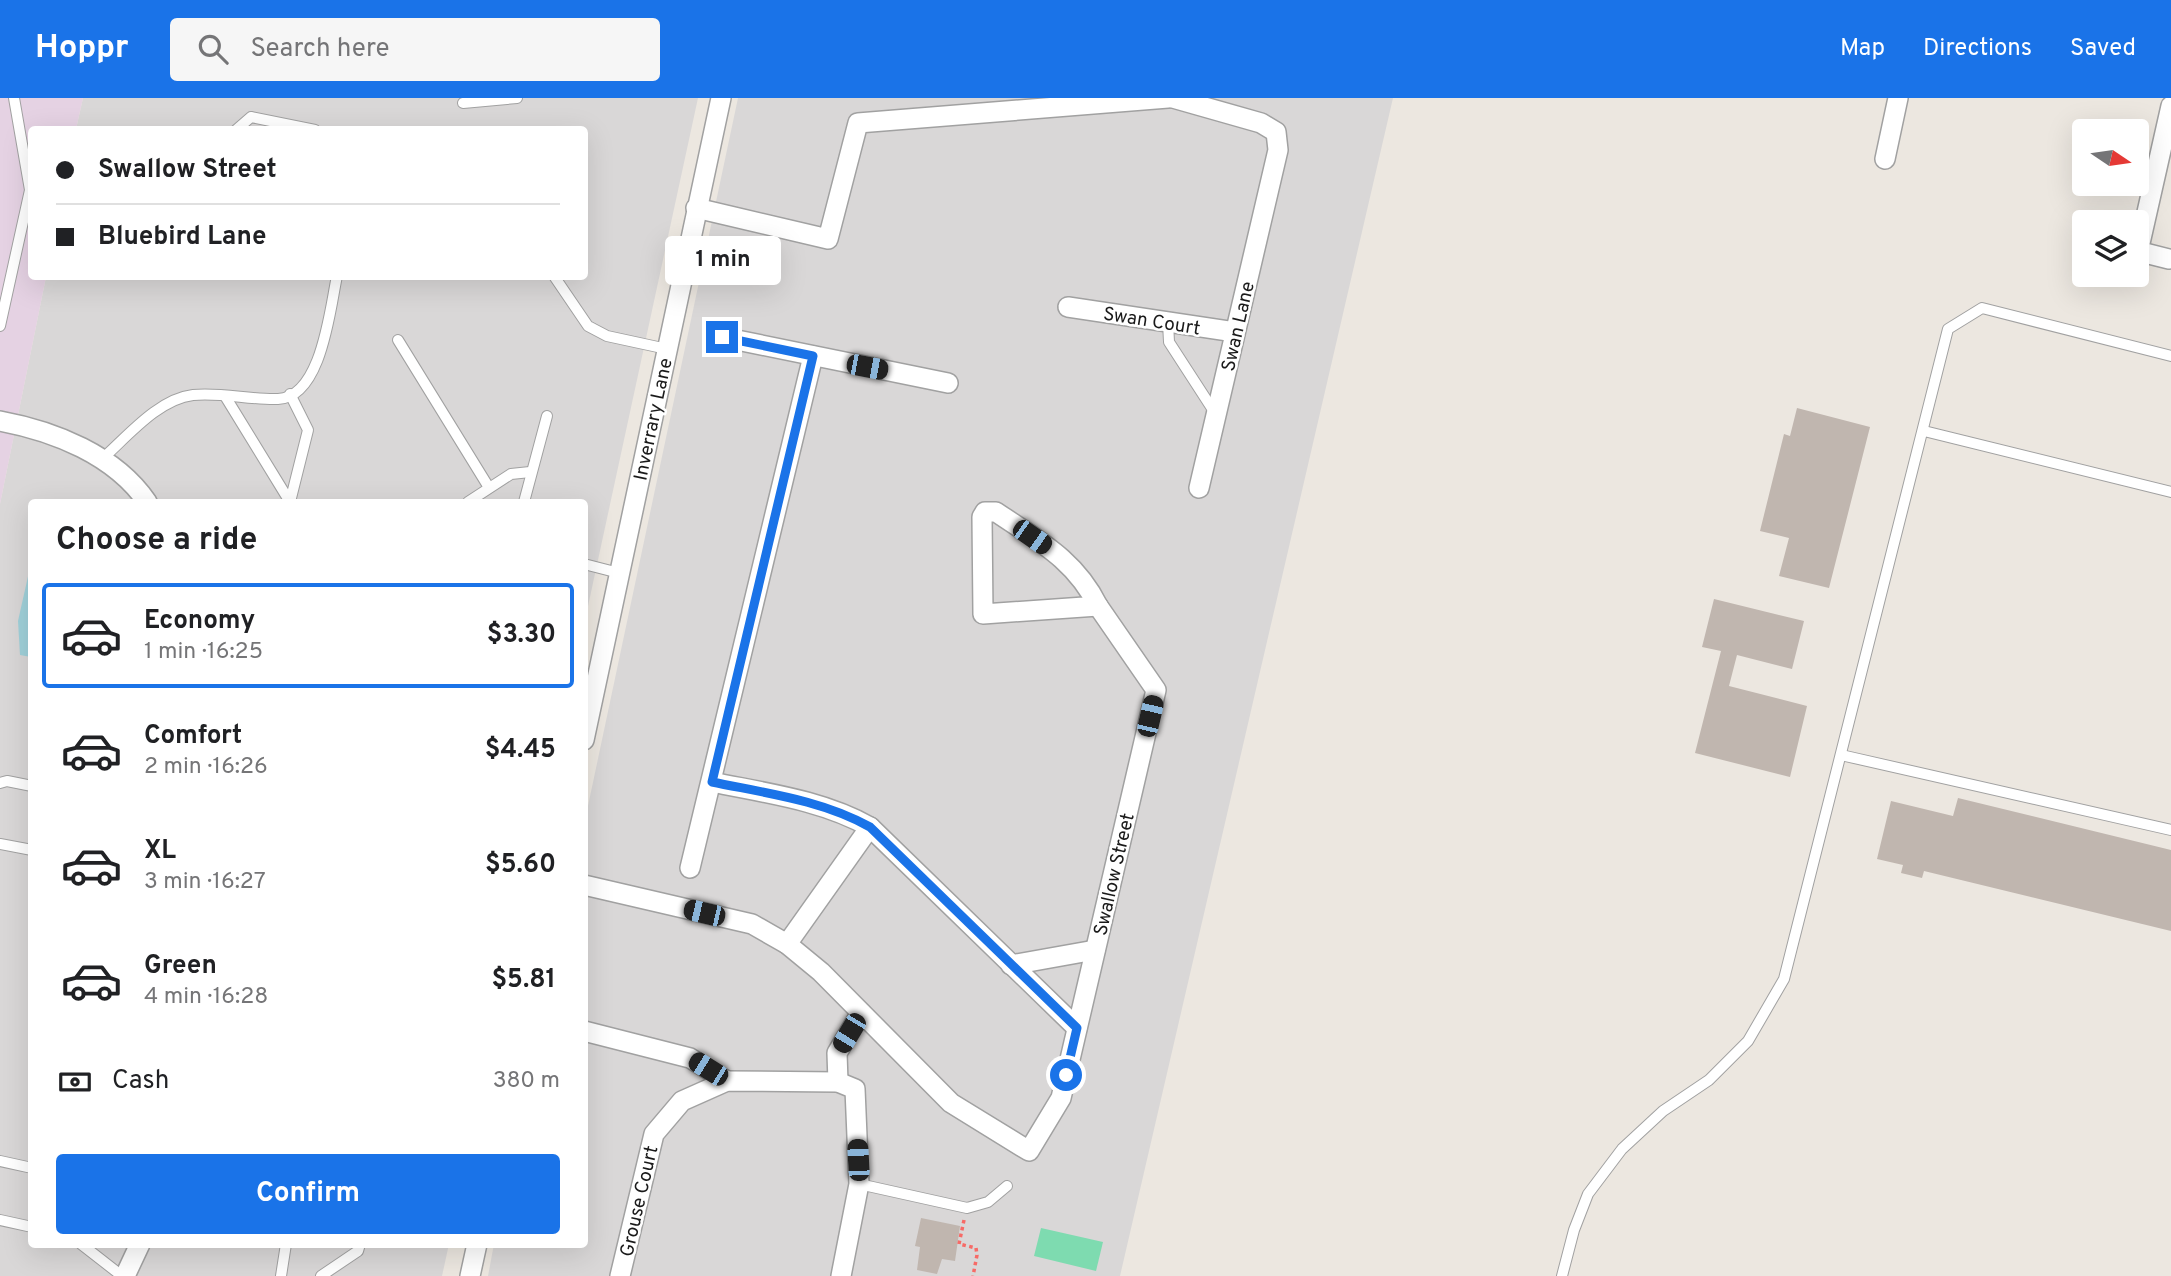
<!DOCTYPE html>
<meta charset="utf-8">
<style>
:root{--surface:#fff;--page:#f6f6f6;--text:#202124;--muted:#757577;--line:#e0e0e0;--accent:#1a73e8}
body{margin:0;font-family:Overpass,sans-serif;background:var(--page);color:var(--text);height:100vh;display:flex;flex-direction:column;font-size:26px;white-space:nowrap}
*{box-sizing:border-box;margin:0}
p{font-size:23px;color:var(--muted)}
.icon{flex:none;width:38px;height:38px;fill:none;stroke:currentColor;stroke-width:2;stroke-linecap:round;stroke-linejoin:round}
.map{position:relative;flex:1;overflow:hidden}
.sheet{position:absolute;left:28px;top:401px;width:560px;height:749px;display:flex;flex-direction:column;background:var(--surface);border-radius:7px;box-shadow:0 7px 28px #0002}
.sheet>*{flex:none}
.top-card{position:absolute;left:28px;top:28px;width:560px;height:154px;border-radius:7px;box-shadow:0 7px 28px #0002;display:grid;align-content:center;height:154px;padding:0 28px;background:var(--surface)}
.needle{width:46px;rotate:103deg}
.fabs{position:absolute;left:2072px;top:21px;display:grid;gap:14px}
.fabs a{display:grid;place-items:center;width:77px;height:77px;border-radius:7px;background:var(--surface);box-shadow:0 7px 28px #0002;font-size:35px}
.end{position:absolute;width:32px;height:32px;margin:-16px;border:9px solid #1a73e8;background:#fff;box-shadow:0 0 0 4px #fff}
.from{border-radius:50%}
.bubble{position:absolute;height:49px;border-radius:7px;background:var(--surface);box-shadow:0 7px 28px #0002;font-size:23px;font-weight:700;line-height:49px;text-align:center}
.car{position:absolute;width:21px;height:42px;margin:-21px -10px;border-radius:9px;box-shadow:0 0 5px 2px #0007;background:linear-gradient(#222 24%,#8ab4d8 0 40%,#222 0 76%,#8ab4d8 0 86%,#222 0)}
.top-card b{display:flex;align-items:center;gap:24px;height:66px;font-size:26px}
.top-card b+b{border-top:2px solid var(--line)}
.top-card i{width:18px;height:18px;background:var(--text)}
ul{padding:0;list-style:none}
li{display:flex;align-items:center;gap:21px;height:105px;margin:0 14px 10px;padding:0 14px;border:4px solid transparent;border-radius:7px}
li div{flex:1}
li b{display:block;font-size:26px}
li em{font-style:normal;font-weight:700}
li.on{border-color:var(--accent)}
li>.icon{width:63px;height:63px;stroke-width:1.5}
h2{padding:0 28px;font-size:32px;line-height:84px}
.pay{display:flex;align-items:center;gap:18px;height:77px;padding:0 28px;font-size:26px}
.pay p{margin-inline-start:auto}
.primary-button{display:flex;gap:14px;margin-top:auto;padding:14px 28px}
.primary-button a{flex:1;height:80px;border-radius:7px;background:var(--accent);color:#fff;font-size:28px;font-weight:700;line-height:80px;text-align:center}
header{display:flex;align-items:center;gap:42px;box-sizing:border-box;height:98px;padding:0 35px;background:var(--accent);color:#fff}
header strong{font-size:33px}
nav{display:flex;gap:38px;margin-inline-start:auto;font-size:24px}
.search{width:490px;height:63px;background:var(--page);display:flex;align-items:center;gap:18px;box-sizing:border-box;padding:0 24px;border-radius:7px;color:var(--muted);font-size:26px}
.map>svg:first-child{display:block}
.residential{fill:#d9d7d7}
.industrial{fill:#e5d2e3}
.pitch{fill:#7edbb0}
.water{fill:#a0d1da}
.building{fill:#c0b6af}
.lines{fill:none;stroke-linecap:round;stroke-linejoin:round}
.lane-casing{stroke:#a1a1a1;stroke-width:12}
.street-casing{stroke:#a1a1a1;stroke-width:22}
.path{stroke:#f76a66;stroke-width:3.5;stroke-dasharray:3.5 3.5;stroke-linecap:butt}
.lane{stroke:#fff;stroke-width:10}
.street{stroke:#fff;stroke-width:19}
.route{stroke:#1a73e8;stroke-width:9}
.labels{text-anchor:middle;stroke-width:5;stroke-linejoin:round;paint-order:stroke}
.street-label{font-size:19px;fill:#1a1a1a;stroke:#fff}
</style>
<header>
<strong>Hoppr</strong>
<div class="search"><svg class="icon" aria-label="search" viewBox="0 0 24 24"><circle cx="10" cy="10" r="6"/><path d="M15 15l6 6"/></svg>Search here</div>
<nav><a>Map</a><a>Directions</a><a>Saved</a></nav>
</header>
<div class="map">
<svg width="2171" height="1178" viewBox="0 0 2171 1178">
<rect width="100%" height="100%" fill="#ece7e0"/>
<g class="residential">
<polygon points="83,0 698,0 585,522 584,404 32,404 32,1146 449,1146 442,1178 0,1178 0,406 46,179 584,178 584,32 76,31"/>
<polygon points="738,0 1393,0 1120,1178 488,1178 494,1146 584,1146 585,722"/>
</g>
<polygon class="industrial" points="0,0 83,0 76,31 32,32 32,178 46,179 0,406"/>
<polygon class="pitch" points="1041,1130 1103,1144 1096,1173 1034,1158"/>
<polygon class="water" points="31,465 31,559 20,557 18,523"/>
<g class="building">
<polygon points="1797,310 1870,329 1829,490 1779,478 1789,440 1760,433 1784,336 1790,338"/>
<polygon points="1714,501 1804,523 1792,571 1737,557 1729,588 1807,608 1790,679 1695,655 1721,553 1702,549"/>
<polygon points="1958,700 2171,752 2171,833 1924,773 1922,780 1901,775 1903,767 1877,761 1891,703 1953,718"/>
<polygon points="921,1120 960,1128 955,1163 942,1161 937,1176 917,1172 920,1149 915,1148"/>
</g>
<g class="lines">
<g class="lane-casing">
<g id="lane">
<polyline points="463,5 517,0"/>
<polyline points="236,32 251,19 315,32"/>
<polyline points="554,178 588,228 607,238 667,251"/>
<polyline points="1168,224 1169,244 1215,315"/>
<polyline points="0,228 30,92 14,0"/>
<polyline points="398,242 488,388"/>
<polyline points="225,298 290,404"/>
<polyline points="1924,333 2171,394"/>
<path d="M102,361C127,339 158,301 193,297C221,294 250,302 278,301C322,299 330,210 337,178"/>
<polyline points="290,404 308,332 290,296"/>
<polyline points="468,404 511,376 530,374"/>
<polyline points="524,404 547,318"/>
<polyline points="584,466 619,475"/>
<polyline points="1841,657 2171,732"/>
<polyline points="0,685 7,683 32,688"/>
<polyline points="0,746 32,752"/>
<polyline points="0,1063 32,1070"/>
<polyline points="859,1086 967,1110 988,1104 1007,1088"/>
<polyline points="0,1122 32,1129"/>
<polyline points="81,1146 122,1178"/>
<polyline points="281,1178 286,1146"/>
<polyline points="321,1178 358,1153 360,1146"/>
<polyline points="1562,1178 1574,1132 1588,1096 1622,1051 1663,1013 1709,982 1748,943 1784,881 1948,231 1982,210 2171,258"/>
</g>
</g>
<g class="street-casing">
<g id="street">
<polyline points="1173,0 1261,25 1276,34 1278,52 1199,390"/>
<polyline points="1885,61 1898,0"/>
<polyline points="696,110 828,141 858,25 1168,0"/>
<polyline points="2137,153 2169,161"/>
<polyline points="2138,154 2171,8"/>
<polyline points="1068,209 1235,234"/>
<polyline points="722,239 948,285"/>
<path d="M0,323C54,333 115,357 147,404"/>
<path d="M985,414H996C1037,442 1075,461 1098,508L983,516L982,419Z"/>
<polyline points="584,642 721,0"/>
<path d="M712,684C765,695 822,702 870,729L1077,930"/>
<polyline points="690,770 813,258"/>
<polyline points="584,787 752,826 787,846 821,874 951,1005 1029,1053 1061,1000 1156,592 1098,508"/>
<polyline points="787,846 870,729"/>
<polyline points="1011,867 1095,852"/>
<polyline points="584,933 690,960 727,983"/>
<polyline points="838,984 837,955 861,915"/>
<polyline points="125,1178 140,1146"/>
<polyline points="470,1178 477,1146"/>
<polyline points="620,1178 654,1036 682,1003 727,983 838,984 855,991 859,1086 841,1178"/>
</g>
</g>
<polyline class="path" points="964,1122 959,1146 976,1150 977,1157 973,1178"/>
<use href="#lane" class="lane"/>
<use href="#street" class="street"/>
</g>
<g class="lines">
<path class="route" d="M722,239L813,258L712,684C765,695 822,702 870,729L1077,930L1066,977"/>
</g>
<g class="labels">
<g class="street-label">
<text transform="translate(1152 222) rotate(9)" y="7">Swan Court</text>
<text transform="translate(1237 228) rotate(-77)" y="7">Swan Lane</text>
<text transform="translate(652 321) rotate(-78)" y="7">Inverrary Lane</text>
<text transform="translate(1113 776) rotate(-77)" y="7">Swallow Street</text>
<text transform="translate(638 1103) rotate(-77)" y="7">Grouse Court</text>
</g>
</g>
</svg>
<div class="fabs">
<a><svg class="needle" viewBox="-14 -14 28 28"><path d="M0-13l5 13h-10z" fill="#e53935"/><path d="M0 13l5-13h-10z" fill="#757577"/></svg></a>
<a><svg class="icon" aria-label="layers" viewBox="0 0 24 24"><path d="M12 4l9 5-9 5-9-5zM3 14l9 5 9-5"/></svg></a>
</div>
<i class="end from" style="left:1066px;top:977px"></i>
<i class="end" style="left:722px;top:239px"></i>
<div class="bubble" style="left:665px;top:138px;width:116px">1 min</div>
<i class="car" style="left:867px;top:269px;rotate:101deg"></i>
<i class="car" style="left:1032px;top:439px;rotate:125deg"></i>
<i class="car" style="left:1150px;top:618px;rotate:13deg"></i>
<i class="car" style="left:704px;top:815px;rotate:283deg"></i>
<i class="car" style="left:849px;top:935px;rotate:211deg"></i>
<i class="car" style="left:708px;top:971px;rotate:302deg"></i>
<i class="car" style="left:858px;top:1062px;rotate:357deg"></i>
<div class="top-card">
<b><i class="from"></i>Swallow Street</b>
<b><i></i>Bluebird Lane</b>
</div>
<section class="sheet">
<h2>Choose a ride</h2>
<ul>
<li class="on"><svg class="icon" aria-label="car" viewBox="0 0 24 24"><path d="M5 17H2v-5l4-1 3-4h7l3 4 3 1v5h-3M9 17h6M6 11h13"/><circle cx="7" cy="17" r="2"/><circle cx="17" cy="17" r="2"/></svg><div><b>Economy</b><p>1 min · 16:25</p></div><em>$3.30</em></li>
<li><svg class="icon" aria-label="car" viewBox="0 0 24 24"><path d="M5 17H2v-5l4-1 3-4h7l3 4 3 1v5h-3M9 17h6M6 11h13"/><circle cx="7" cy="17" r="2"/><circle cx="17" cy="17" r="2"/></svg><div><b>Comfort</b><p>2 min · 16:26</p></div><em>$4.45</em></li>
<li><svg class="icon" aria-label="car" viewBox="0 0 24 24"><path d="M5 17H2v-5l4-1 3-4h7l3 4 3 1v5h-3M9 17h6M6 11h13"/><circle cx="7" cy="17" r="2"/><circle cx="17" cy="17" r="2"/></svg><div><b>XL</b><p>3 min · 16:27</p></div><em>$5.60</em></li>
<li><svg class="icon" aria-label="car" viewBox="0 0 24 24"><path d="M5 17H2v-5l4-1 3-4h7l3 4 3 1v5h-3M9 17h6M6 11h13"/><circle cx="7" cy="17" r="2"/><circle cx="17" cy="17" r="2"/></svg><div><b>Green</b><p>4 min · 16:28</p></div><em>$5.81</em></li>
</ul>
<div class="pay"><svg class="icon" aria-label="cash" viewBox="0 0 24 24"><path d="M3 7h18v10H3z"/><circle cx="12" cy="12" r="2"/></svg>Cash<p>380 m</p></div>
<div class="primary-button"><a>Confirm</a></div>
</section>
</div>
